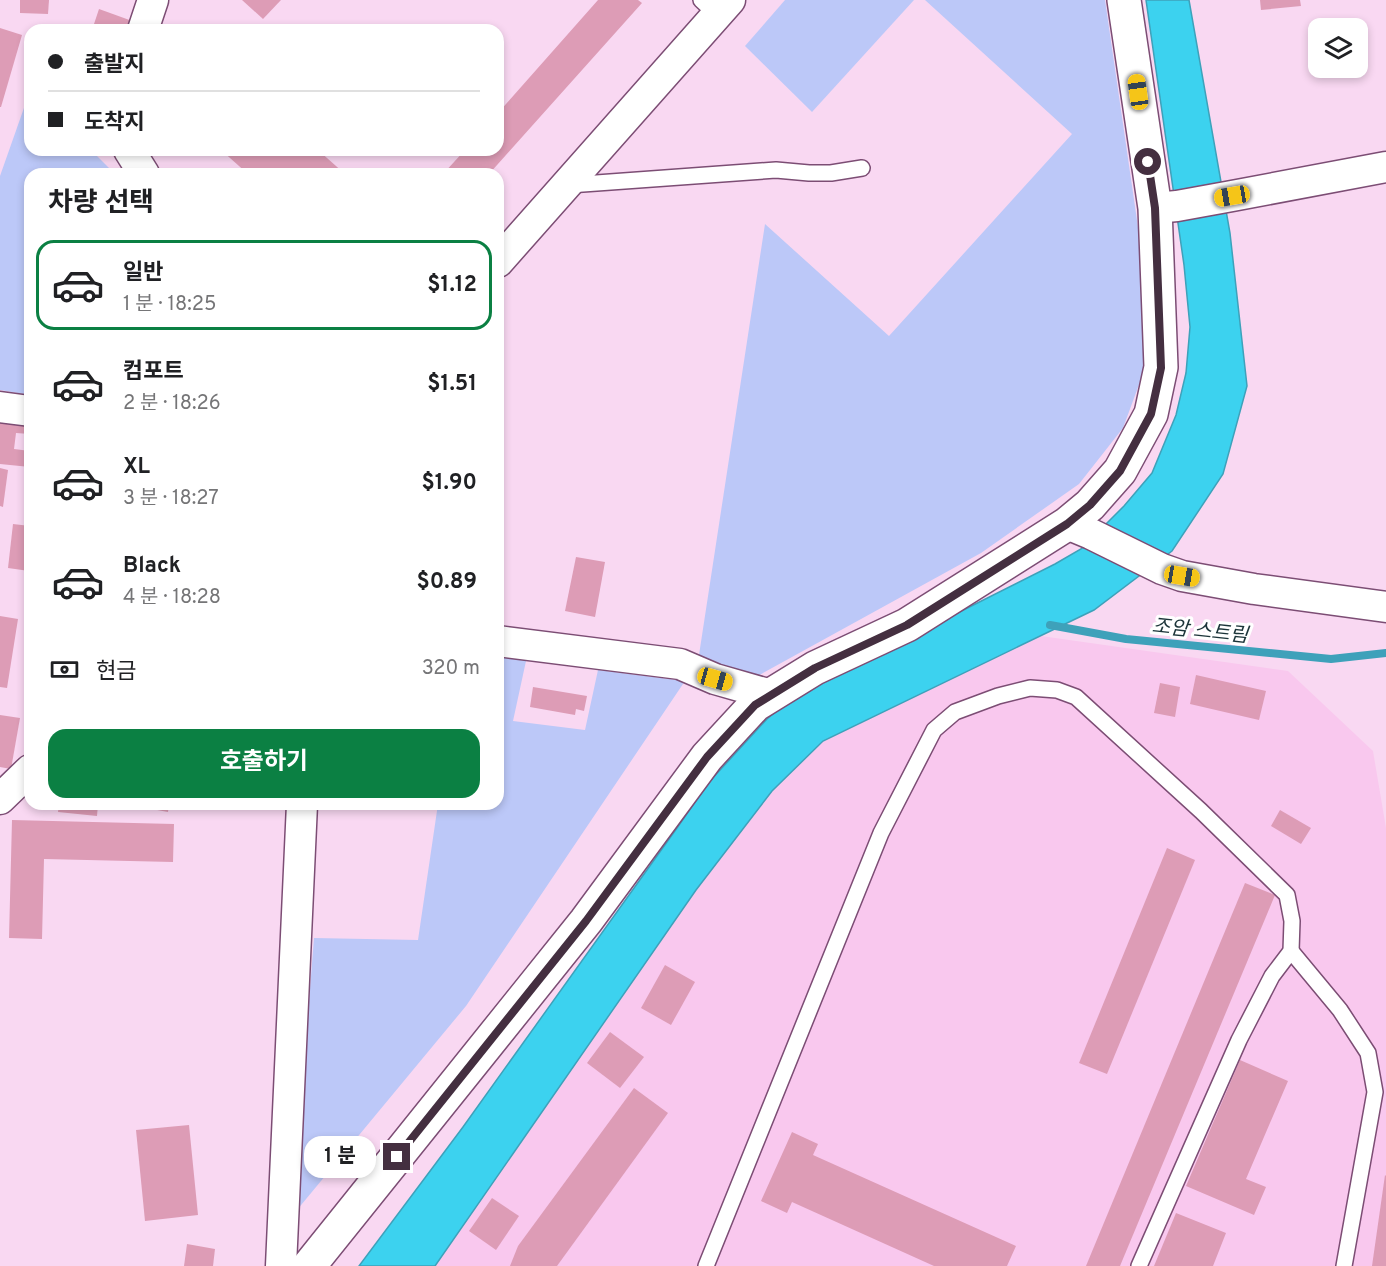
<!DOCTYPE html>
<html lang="ko">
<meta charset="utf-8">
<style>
:root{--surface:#fff;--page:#f6f6f6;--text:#202124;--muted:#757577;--line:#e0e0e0;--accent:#0b8043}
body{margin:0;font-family:Overpass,"Noto Sans KR",sans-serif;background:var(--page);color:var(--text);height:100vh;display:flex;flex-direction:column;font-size:22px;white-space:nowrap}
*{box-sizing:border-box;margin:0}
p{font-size:20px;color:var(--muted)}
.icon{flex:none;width:33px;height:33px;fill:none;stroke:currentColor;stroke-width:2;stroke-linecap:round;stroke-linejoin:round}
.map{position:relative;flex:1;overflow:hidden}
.drawer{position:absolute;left:24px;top:168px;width:480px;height:642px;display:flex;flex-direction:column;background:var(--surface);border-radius:18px;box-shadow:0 3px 9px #0003}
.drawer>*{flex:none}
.top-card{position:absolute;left:24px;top:24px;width:480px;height:132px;border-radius:18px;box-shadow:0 3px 9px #0003;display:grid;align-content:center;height:132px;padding:0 24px;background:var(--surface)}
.controls{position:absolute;left:1308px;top:18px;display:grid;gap:12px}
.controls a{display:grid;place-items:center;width:60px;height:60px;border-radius:12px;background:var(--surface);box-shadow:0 3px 9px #0003;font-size:30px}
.end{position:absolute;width:27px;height:27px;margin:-14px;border:8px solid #442f40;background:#fff;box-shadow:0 0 0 3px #fff}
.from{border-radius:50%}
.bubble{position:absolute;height:42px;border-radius:18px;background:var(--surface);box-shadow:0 3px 9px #0003;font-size:20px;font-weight:700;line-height:42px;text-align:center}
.car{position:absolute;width:18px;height:36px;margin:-18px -9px;border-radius:8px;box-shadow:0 0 4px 2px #0007;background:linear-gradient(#f5c518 24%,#345 0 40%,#f5c518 0 76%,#345 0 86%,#f5c518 0)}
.top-card b{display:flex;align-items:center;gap:21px;height:57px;font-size:22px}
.top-card b+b{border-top:2px solid var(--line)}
.top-card i{width:15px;height:15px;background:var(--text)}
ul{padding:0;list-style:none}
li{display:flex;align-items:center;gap:18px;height:90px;margin:0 12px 9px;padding:0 12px;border:3px solid transparent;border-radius:18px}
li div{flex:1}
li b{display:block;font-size:22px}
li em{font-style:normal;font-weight:700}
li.selected{border-color:var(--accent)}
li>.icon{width:54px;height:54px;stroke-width:1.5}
h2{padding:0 24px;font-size:27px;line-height:72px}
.pay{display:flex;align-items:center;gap:15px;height:66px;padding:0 24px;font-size:22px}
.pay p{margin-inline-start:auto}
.primary-button{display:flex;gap:12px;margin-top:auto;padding:12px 24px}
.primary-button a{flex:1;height:69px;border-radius:18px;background:var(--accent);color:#fff;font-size:24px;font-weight:700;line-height:69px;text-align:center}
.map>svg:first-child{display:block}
.built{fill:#f9c8ee}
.green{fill:#bcc8f8}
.water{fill:#3cd2ef;stroke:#3ea1ba;stroke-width:1.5}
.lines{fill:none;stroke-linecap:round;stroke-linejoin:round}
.stream{stroke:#3ea1ba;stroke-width:8}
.building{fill:#dd9cb6}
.service-casing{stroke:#7c4d74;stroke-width:18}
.minor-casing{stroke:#7c4d74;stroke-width:33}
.tertiary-casing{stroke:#7c4d74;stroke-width:36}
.service{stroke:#fff;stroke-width:15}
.minor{stroke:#fff;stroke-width:30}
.tertiary{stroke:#fff;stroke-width:33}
.route{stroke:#442f40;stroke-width:8}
.labels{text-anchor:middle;stroke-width:6;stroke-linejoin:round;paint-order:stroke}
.water-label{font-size:20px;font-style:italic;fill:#1c3439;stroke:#fff}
</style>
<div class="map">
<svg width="1386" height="1266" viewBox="0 0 1386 1266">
<rect width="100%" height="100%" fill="#f9d8f2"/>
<polygon class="built" points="1041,636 1288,671 1373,751 1386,828 1386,1266 435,1266 696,890 772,791 823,741"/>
<g class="green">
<polygon points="785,0 914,0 812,112 745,46"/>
<polygon points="925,0 1105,0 1149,303 1144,371 1123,428 1079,484 981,553 752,679 699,655 765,224 889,336 1072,134"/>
<polygon points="25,105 30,115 30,150 91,150 115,174 30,174 30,395 0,390 0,176"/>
<polygon points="498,656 526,661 513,721 585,730 598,670 685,681 466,1006 292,1216 314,938 418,940 438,804 498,804"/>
</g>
<polygon class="water" points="1146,0 1189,0 1230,233 1247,386 1223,474 1172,551 1094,610 823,741 772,791 696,890 435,1266 359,1266 463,1127 677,828 709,782 767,719 800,692 1055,564 1081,549 1124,506 1152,473 1176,415 1186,373 1190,327 1184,265"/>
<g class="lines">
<polyline class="stream" points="1050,625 1126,639 1331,659 1386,653"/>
</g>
<g class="building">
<polygon points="20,0 49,0 48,14 20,13"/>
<polygon points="242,0 281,0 263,19"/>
<polygon points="598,0 638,0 642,3 489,174 443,174 465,150 498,150 498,113"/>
<polygon points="1260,0 1300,0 1301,6 1261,10"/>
<polygon points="99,9 135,22 132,30 92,30"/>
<polygon points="0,28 22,35 1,107 0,107"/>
<polygon points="221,150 318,150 345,174 248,174"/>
<polygon points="0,413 30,417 30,434 16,433 14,449 30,451 30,467 0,464"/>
<polygon points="0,468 8,470 3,507 0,506"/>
<polygon points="13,524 30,526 29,571 8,568"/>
<polygon points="576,557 605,562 595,617 565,611"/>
<polygon points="29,602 30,602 30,635 24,634"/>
<polygon points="0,616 18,619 7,688 0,687"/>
<polygon points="1196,675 1266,691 1259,720 1190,704"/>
<polygon points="1160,683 1180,687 1175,717 1154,713"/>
<polygon points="533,687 587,696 584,711 576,709 575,715 530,707"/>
<polygon points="0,715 20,718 11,769 0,767"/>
<polygon points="59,804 98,804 97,816 58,812"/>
<polygon points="130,804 169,804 168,812 130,805"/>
<polygon points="1280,810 1311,828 1301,844 1271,826"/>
<polygon points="12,820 174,824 173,862 44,859 42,939 9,938"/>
<polygon points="1167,848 1195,860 1107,1074 1079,1063"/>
<polygon points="1245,883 1275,895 1120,1266 1086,1266"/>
<polygon points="665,965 695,982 671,1025 641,1008"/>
<polygon points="610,1032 644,1057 620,1088 587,1063"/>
<polygon points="1240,1060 1288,1081 1246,1179 1266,1187 1254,1215 1186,1186"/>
<polygon points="634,1088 668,1113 557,1266 510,1266 518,1246"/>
<polygon points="189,1125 198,1215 145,1221 136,1130"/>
<polygon points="792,1132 818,1144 813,1155 1016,1246 1007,1266 934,1266 792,1202 787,1213 761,1201"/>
<polygon points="1385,1175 1386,1176 1386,1266 1372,1266"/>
<polygon points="492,1198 519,1216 496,1250 469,1231"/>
<polygon points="1176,1213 1226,1233 1213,1266 1154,1266"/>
<polygon points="187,1244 215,1249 213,1266 184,1266"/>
</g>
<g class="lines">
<g class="service-casing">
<g id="service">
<polyline points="701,0 717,15"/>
<polyline points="569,185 776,170 809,173 831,173 862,168"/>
<polyline points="1291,951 1340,1010 1368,1053 1375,1092 1344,1266"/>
<polyline points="706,1266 881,833 934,730 955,712 998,696 1030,688 1057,690 1076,697 1201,811 1287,895 1292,921 1291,951 1272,976 1239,1040 1139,1266"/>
</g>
</g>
<g class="minor-casing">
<g id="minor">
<polyline points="143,30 153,0"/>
<polyline points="129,150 144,174"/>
<polyline points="1155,208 1177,206 1232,196 1386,167"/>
<polyline points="498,262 730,0"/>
<polyline points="0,407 30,411"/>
<polyline points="1067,524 1091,534 1162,569 1182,576 1254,589 1386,607"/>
<polyline points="498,641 680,664 715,679 771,695"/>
<polyline points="0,799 30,770"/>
<polyline points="281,1266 302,804"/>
</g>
</g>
<g class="tertiary-casing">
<polyline id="tertiary" points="309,1266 586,921 707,757 755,705 815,668 907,625 1067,524 1090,505 1120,471 1151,414 1161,367 1155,208 1124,0"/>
</g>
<use href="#service" class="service"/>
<use href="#minor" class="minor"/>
<use href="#tertiary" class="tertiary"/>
</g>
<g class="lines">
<polyline class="route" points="397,1157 586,921 707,757 755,705 815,668 907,625 1067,524 1090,505 1120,471 1151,414 1161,368 1155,208 1148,162"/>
</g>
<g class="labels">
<g class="water-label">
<text transform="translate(1200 630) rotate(6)" y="7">조암 스트림</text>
</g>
</g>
</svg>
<div class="controls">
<a><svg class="icon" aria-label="layers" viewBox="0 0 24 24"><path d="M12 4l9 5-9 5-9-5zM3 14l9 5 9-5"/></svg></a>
</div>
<i class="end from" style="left:1148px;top:162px"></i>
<i class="end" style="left:397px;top:1157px"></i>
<div class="bubble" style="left:304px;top:1136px;width:72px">1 분</div>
<i class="car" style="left:1138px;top:92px;rotate:352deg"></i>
<i class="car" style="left:1232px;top:196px;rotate:260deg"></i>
<i class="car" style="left:1182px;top:576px;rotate:100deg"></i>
<i class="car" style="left:715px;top:679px;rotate:106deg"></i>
<div class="top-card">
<b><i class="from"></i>출발지</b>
<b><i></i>도착지</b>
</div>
<section class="drawer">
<h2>차량 선택</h2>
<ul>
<li class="selected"><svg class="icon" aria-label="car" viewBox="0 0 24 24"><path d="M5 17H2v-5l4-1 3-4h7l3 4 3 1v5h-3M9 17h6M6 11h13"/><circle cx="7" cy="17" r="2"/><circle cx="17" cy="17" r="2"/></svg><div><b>일반</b><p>1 분 · 18:25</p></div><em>$1.12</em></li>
<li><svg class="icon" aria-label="car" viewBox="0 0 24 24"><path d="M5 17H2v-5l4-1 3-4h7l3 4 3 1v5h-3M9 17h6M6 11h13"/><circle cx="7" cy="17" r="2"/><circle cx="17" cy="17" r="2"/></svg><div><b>컴포트</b><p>2 분 · 18:26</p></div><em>$1.51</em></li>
<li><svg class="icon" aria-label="car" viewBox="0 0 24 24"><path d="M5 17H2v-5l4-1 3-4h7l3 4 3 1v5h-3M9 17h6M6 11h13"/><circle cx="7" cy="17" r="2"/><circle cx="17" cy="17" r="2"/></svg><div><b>XL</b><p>3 분 · 18:27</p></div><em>$1.90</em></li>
<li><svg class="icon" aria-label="car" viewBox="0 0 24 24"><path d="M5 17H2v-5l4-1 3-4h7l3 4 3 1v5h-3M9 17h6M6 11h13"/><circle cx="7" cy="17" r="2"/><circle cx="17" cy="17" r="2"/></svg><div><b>Black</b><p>4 분 · 18:28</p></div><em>$0.89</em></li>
</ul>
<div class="pay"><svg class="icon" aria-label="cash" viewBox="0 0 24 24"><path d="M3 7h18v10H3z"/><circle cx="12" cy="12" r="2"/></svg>현금<p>320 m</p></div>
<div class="primary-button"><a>호출하기</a></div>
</section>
</div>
